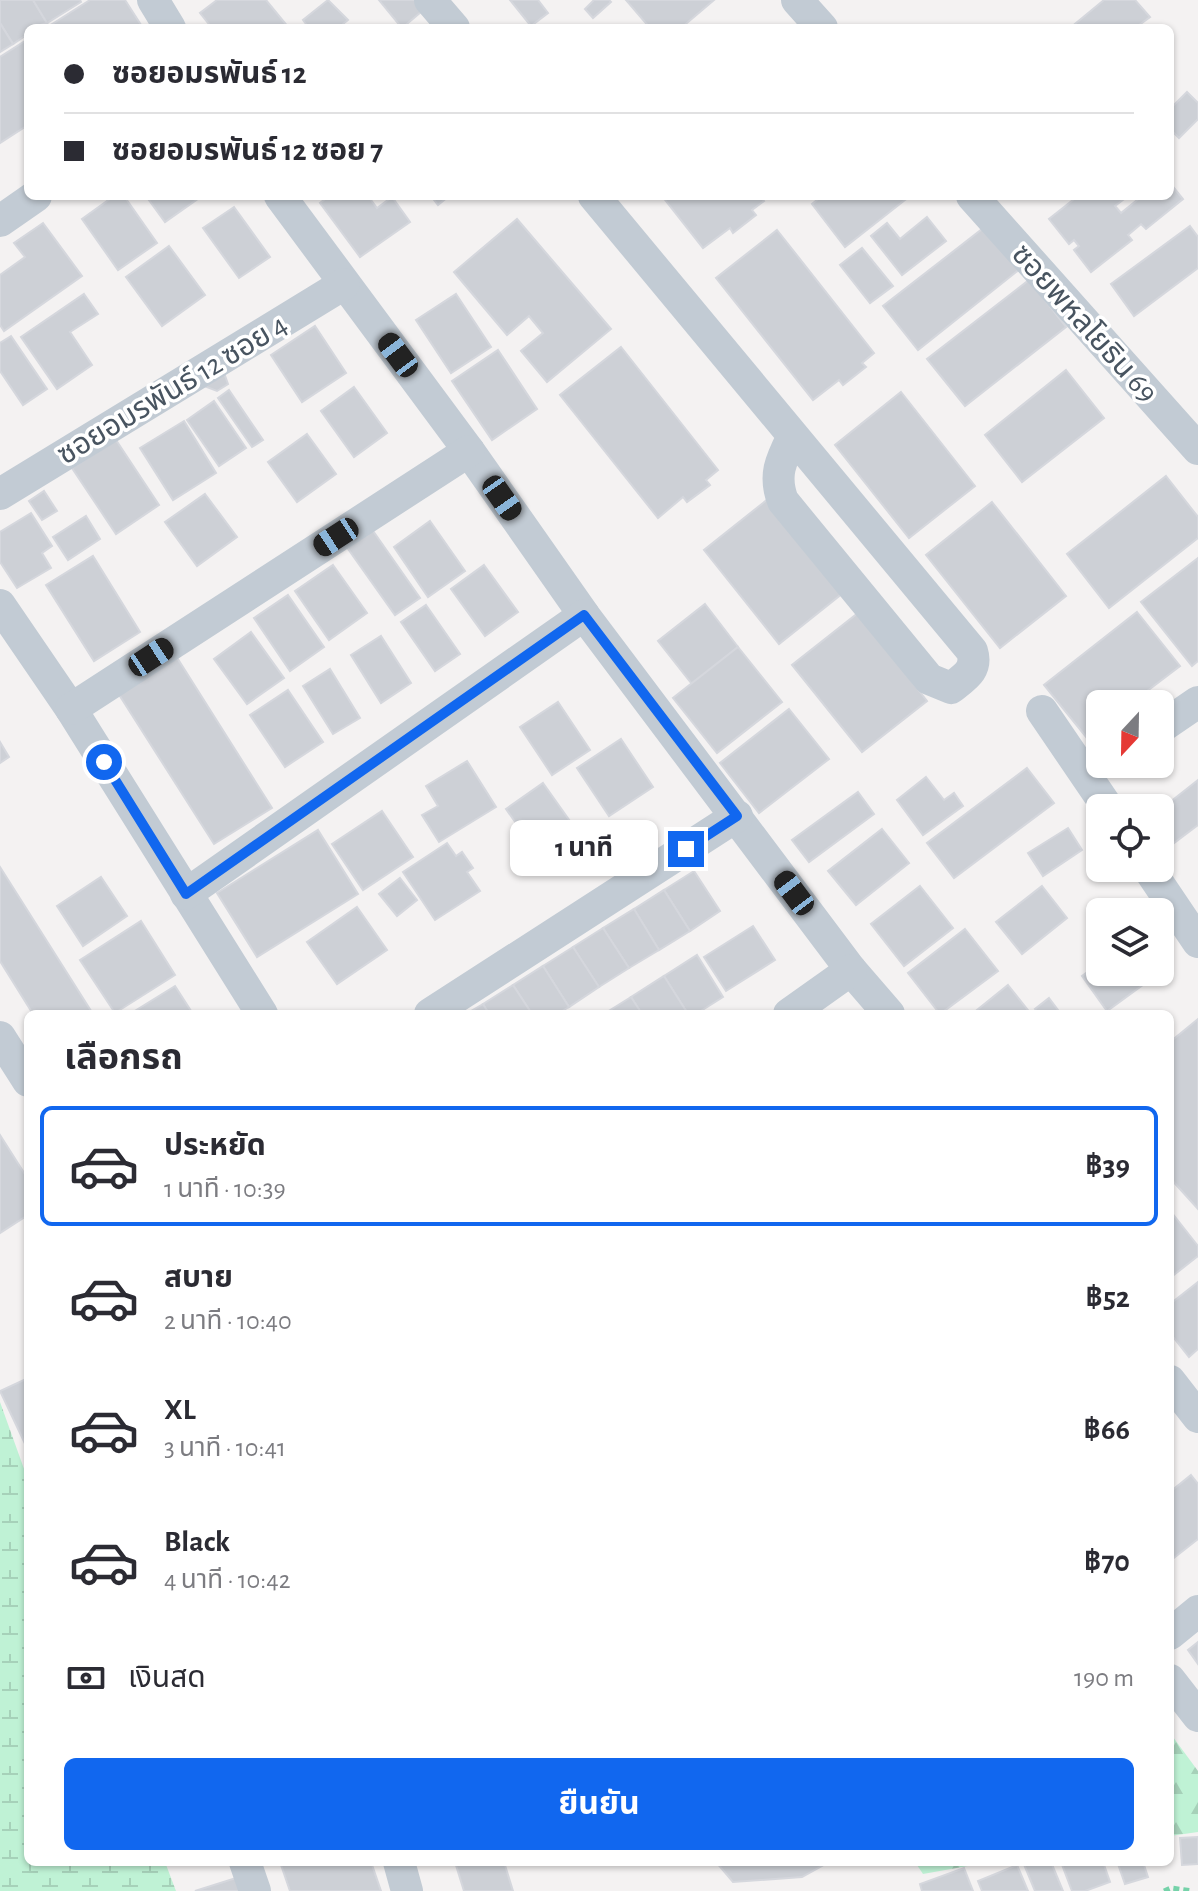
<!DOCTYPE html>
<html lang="th">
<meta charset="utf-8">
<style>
:root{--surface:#fff;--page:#f7f7f7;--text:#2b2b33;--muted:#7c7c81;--line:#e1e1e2;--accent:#1167ef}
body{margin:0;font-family:"Alegreya Sans","Noto Sans Thai",sans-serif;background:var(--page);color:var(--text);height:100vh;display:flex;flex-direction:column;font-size:30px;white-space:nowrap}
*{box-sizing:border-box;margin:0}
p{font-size:26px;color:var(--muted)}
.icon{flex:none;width:44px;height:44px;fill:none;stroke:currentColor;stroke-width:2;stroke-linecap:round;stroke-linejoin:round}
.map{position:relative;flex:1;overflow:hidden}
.sheet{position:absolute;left:24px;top:1010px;width:1150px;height:856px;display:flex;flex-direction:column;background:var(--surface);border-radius:12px;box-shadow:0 2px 6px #0004}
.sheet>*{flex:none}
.top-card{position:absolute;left:24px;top:24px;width:1150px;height:176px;border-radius:12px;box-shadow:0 2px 6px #0004;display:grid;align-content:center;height:176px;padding:0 40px;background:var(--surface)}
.needle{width:52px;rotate:202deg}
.tools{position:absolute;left:1086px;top:690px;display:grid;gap:16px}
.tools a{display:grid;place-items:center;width:88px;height:88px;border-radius:12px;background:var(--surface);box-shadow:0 2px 6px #0004;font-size:40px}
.end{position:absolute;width:36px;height:36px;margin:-18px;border:10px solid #1167ef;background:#fff;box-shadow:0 0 0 4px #fff}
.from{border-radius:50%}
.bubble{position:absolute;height:56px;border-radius:12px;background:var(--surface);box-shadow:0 2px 6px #0004;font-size:26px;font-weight:700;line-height:56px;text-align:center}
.car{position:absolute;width:24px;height:48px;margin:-24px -12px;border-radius:10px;box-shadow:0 0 6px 2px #0007;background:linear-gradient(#222 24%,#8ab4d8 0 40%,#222 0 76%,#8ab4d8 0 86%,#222 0)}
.top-card b{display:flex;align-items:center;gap:28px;height:76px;font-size:30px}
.top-card b+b{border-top:2px solid var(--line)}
.top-card i{width:20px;height:20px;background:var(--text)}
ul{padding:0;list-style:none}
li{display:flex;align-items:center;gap:24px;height:120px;margin:0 16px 12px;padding:0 24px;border:4px solid transparent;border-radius:12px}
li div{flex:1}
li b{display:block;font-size:30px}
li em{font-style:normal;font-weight:700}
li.on{border-color:var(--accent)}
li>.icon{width:72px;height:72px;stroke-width:1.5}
h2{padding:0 40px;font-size:36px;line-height:96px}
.pay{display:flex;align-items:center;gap:20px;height:88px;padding:0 40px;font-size:30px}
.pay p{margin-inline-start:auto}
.button{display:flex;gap:16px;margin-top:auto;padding:16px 40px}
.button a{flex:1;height:92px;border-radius:12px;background:var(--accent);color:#fff;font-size:32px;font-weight:700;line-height:92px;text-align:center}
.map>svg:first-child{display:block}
.forest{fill:url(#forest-firs)}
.wetland{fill:url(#wetland-marsh)}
.building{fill:#cdd0d6;stroke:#d5d7dd;stroke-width:2}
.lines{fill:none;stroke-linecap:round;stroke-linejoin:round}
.path{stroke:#75d2a9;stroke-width:5;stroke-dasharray:6 4;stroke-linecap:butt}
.street{stroke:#c2cbd4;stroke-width:32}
.route{stroke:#1167ef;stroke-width:10}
.labels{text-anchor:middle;stroke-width:7;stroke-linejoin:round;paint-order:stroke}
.street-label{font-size:30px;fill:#485460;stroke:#fff}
</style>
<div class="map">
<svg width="1198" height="1891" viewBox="0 0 1198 1891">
<defs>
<pattern id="forest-firs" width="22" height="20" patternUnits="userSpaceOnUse" patternTransform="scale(2)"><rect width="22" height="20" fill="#bff2d5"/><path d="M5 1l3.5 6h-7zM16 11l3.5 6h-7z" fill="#a6d1b9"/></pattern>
<pattern id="wetland-marsh" width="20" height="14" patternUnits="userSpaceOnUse" patternTransform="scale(2)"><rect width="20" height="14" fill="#bff2d5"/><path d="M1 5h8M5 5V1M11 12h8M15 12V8" fill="none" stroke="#a6d1b9"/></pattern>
</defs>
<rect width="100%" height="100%" fill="#f4f2f2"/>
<g class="forest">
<polygon points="1170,1733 1198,1771 1198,1832 1170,1836"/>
<polygon points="915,1862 990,1862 923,1874"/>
</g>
<polygon class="wetland" points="0,1402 28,1480 28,1862 165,1862 176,1891 0,1891"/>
<g class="building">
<polygon points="0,0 33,0 47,23 28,28 28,34 13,44 0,23"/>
<polygon points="33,0 80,0 81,2 47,23"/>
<polygon points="90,0 125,0 143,28 46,28"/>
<polygon points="217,0 266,0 289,28 212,28 200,13"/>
<polygon points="328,0 348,20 338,28 309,28 303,20"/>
<polygon points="379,0 421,0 427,7 402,28"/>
<polygon points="510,0 538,0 548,13 531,26"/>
<polygon points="609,0 611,2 593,18 585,9 594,0"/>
<polygon points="626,0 714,0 681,28 650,28"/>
<polygon points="1104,0 1135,0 1150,17 1135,28 1070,28"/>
<polygon points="0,23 13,44 0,52"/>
<polygon points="28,39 28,125 0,143 0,57"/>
<polygon points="1187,92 1198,103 1198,119 1179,138 1170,129 1170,109"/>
<polygon points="1170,183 1183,199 1146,229 1141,224 1128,235 1132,240 1091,272 1074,250 1079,246 1074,240 1069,244 1049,219 1078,196 1128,196 1115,206 1121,213 1142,196 1170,196"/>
<polygon points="114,196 124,196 157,243 118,270 82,219"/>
<polygon points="146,196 202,196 165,222"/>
<polygon points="329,196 368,196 377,208 392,197 410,222 360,257 320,203"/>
<polygon points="431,196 449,196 438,205"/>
<polygon points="662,196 760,196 764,201 752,210 756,215 733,233 730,228 703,248"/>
<polygon points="822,196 910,196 845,247 812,204"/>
<polygon points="234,207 270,257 239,278 203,228"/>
<polygon points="927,217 946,241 902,275 871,236 887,223 900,239"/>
<polygon points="517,219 611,329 547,382 521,351 543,333 529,316 507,335 454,272"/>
<polygon points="43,223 82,276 4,331 0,325 0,275 25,257 14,243"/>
<polygon points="986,226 1020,269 918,350 883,306"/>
<polygon points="1190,226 1198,237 1198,268 1134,316 1111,284"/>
<polygon points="777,230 874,353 862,363 866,367 843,385 839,380 813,400 716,278"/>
<polygon points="169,246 205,295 162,326 126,277"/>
<polygon points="862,248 893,286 870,303 840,265"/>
<polygon points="1029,280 1066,327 965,406 927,359"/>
<polygon points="84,294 98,314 70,332 92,365 57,389 21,337"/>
<polygon points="456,294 491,347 451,373 416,320"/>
<polygon points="315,326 346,373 302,402 271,355"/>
<polygon points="11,336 47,389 23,405 0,371 0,343"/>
<polygon points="621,347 718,470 706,480 710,485 687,502 683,497 658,518 560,395"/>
<polygon points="498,350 537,409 492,440 452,381"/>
<polygon points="223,370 228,384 217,391 196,383"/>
<polygon points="1066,370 1104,418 1022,482 985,435"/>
<polygon points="354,387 387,433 354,457 321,411"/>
<polygon points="229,390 263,440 252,447 218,398"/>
<polygon points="901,392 975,486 909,538 835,445"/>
<polygon points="214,401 246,448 219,466 187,420"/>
<polygon points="184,421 216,473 173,500 140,448"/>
<polygon points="307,434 336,474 297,502 268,462"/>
<polygon points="116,440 159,505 116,534 72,468"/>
<polygon points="1166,476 1198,517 1198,538 1109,608 1067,554"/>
<polygon points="44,491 57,511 42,520 29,501"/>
<polygon points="205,494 237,537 197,566 165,522"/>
<polygon points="768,499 843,593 779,644 704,550"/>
<polygon points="992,502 1066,596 1000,648 926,555"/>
<polygon points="31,513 52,546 42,553 51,568 17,588 0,562 0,532"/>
<polygon points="86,516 100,539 68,560 53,537"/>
<polygon points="430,521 465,571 428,597 394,547"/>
<polygon points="371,528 420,598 395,615 346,546"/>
<polygon points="93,556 140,632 94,661 46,585"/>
<polygon points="1198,558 1198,661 1192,666 1141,602"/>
<polygon points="333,565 367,613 329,640 295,591"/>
<polygon points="484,565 518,612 485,636 451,589"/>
<polygon points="288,595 324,647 290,671 254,618"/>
<polygon points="705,604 738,647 692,684 658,641"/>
<polygon points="426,605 460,654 435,671 401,622"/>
<polygon points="1137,612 1180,666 1130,704 1100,704 1100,728 1087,738 1044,685"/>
<polygon points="858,613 927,701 862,752 792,665"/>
<polygon points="251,632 284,678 247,704 214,659"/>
<polygon points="381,636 411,683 381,703 351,655"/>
<polygon points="738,647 782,702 717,753 673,698"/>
<polygon points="176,656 272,808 214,844 118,693"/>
<polygon points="330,669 360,718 333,734 303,686"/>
<polygon points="288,690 323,742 285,767 250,715"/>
<polygon points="558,702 590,750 552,775 520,727"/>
<polygon points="789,709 829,759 759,813 720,763"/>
<polygon points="621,739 653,787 609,816 577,768"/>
<polygon points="0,742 9,757 0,763"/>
<polygon points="467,761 496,807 439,842 422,815 438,806 426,786"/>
<polygon points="1027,768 1054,803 954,878 927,843"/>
<polygon points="926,777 944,800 954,793 963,806 923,835 897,800"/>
<polygon points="1198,780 1198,825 1174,843 1160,825 1160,810"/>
<polygon points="543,783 577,831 539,856 506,809"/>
<polygon points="858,792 874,814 809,862 792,840"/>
<polygon points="382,811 413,857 363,890 332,844"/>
<polygon points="1068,828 1082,850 1043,876 1028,853"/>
<polygon points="882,829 909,863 856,905 828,871"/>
<polygon points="318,830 358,894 257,957 217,893"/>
<polygon points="1160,834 1168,846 1160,851"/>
<polygon points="447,843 456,856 462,852 473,868 467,872 480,891 435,920 403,872"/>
<polygon points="1100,849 1100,868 1117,869 1107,877 1090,858"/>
<polygon points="0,867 93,1014 33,1014 0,961"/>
<polygon points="694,871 720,911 690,931 664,890"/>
<polygon points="101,877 127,916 83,946 57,906"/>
<polygon points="400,878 417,900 397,916 379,894"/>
<polygon points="920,886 953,928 904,966 871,924"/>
<polygon points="1042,886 1067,918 1022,954 996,922"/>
<polygon points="664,890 690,931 659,950 634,909"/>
<polygon points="357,907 387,950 337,984 307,942"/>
<polygon points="634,909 659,950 629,968 603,928"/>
<polygon points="141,921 175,975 115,1013 80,960"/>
<polygon points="753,926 775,960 726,991 704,957"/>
<polygon points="603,928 629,968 599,987 573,947"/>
<polygon points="965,929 998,971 940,1014 908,973"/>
<polygon points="573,947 599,987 569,1007 543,966"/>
<polygon points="697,955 723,997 696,1014 688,1014 664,976"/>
<polygon points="1100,963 1100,972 1158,974 1107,1011 1082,976"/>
<polygon points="543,966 569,1007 557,1014 532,1014 513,985"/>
<polygon points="664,976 688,1014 642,1014 631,997"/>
<polygon points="513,985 532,1014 489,1014 483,1004"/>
<polygon points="1008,985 1031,1014 972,1014"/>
<polygon points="175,986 193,1014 130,1014"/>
<polygon points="631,997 642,1014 604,1014"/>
<polygon points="1049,998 1061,1014 1039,1014 1035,1009"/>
<polygon points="483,1004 489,1014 466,1014"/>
<polygon points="1198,1019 1198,1209 1170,1178 1170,1042"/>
<polygon points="0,1135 28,1179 28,1215 0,1233"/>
<polygon points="1172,1213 1198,1246 1198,1256 1170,1278"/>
<polygon points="1198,1282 1198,1349 1189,1357 1170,1333 1170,1304"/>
<polygon points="28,1378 28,1450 0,1391"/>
<polygon points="1191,1475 1198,1484 1198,1539 1170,1561 1170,1492"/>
<polygon points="1198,1642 1198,1664 1188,1650"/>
<polygon points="1198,1837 1198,1864 1182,1865 1180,1838"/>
<polygon points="280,1862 371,1862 381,1891 290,1891"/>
<polygon points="455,1862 504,1862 513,1891 464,1891"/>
<polygon points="716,1862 829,1862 802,1877 733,1882"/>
<polygon points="1023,1862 1051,1862 1063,1891 1035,1891"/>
<polygon points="1061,1862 1103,1862 1110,1882 1085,1891 1072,1891"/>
<polygon points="1143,1862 1148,1877 1125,1884 1118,1864"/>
<polygon points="1017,1865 1028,1891 982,1891 978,1881"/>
<polygon points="964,1868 973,1891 922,1891 920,1884"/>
<polygon points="236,1878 240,1891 195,1891"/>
</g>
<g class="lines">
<polyline class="path" points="1164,1891 1171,1888 1193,1891"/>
<g class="street">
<polyline points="153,0 170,28"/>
<polyline points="430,0 454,28"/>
<polyline points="797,0 822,28"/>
<polyline points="280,196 469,451 584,615 851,970 889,1014"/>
<path d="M594,196L972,651C978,670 965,677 951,688L929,679L783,501C773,475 781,460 793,436"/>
<polyline points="972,196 1198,449"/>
<polyline points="0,221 36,196"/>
<polyline points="0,494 344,284"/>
<polyline points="0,605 71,709 262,1014"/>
<polyline points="71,709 469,451"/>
<polyline points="1042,711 1108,808"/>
<polyline points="1160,728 1198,702"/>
<polyline points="1148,868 1198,942"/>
<polyline points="186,894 584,615"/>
<polyline points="430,1014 737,816"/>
<polyline points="789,1014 851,970"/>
<polyline points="0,1037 28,1081"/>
<polyline points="1170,1381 1198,1417"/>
<polyline points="1170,1634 1198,1611"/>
<polyline points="1170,1680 1198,1716"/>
<polyline points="245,1862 255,1891"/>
<polyline points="399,1862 407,1891"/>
</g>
</g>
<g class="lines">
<polyline class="route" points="104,762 186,894 584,615 737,816 686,849"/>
</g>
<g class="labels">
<g class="street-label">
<text transform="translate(1085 323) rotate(48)" y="10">ซอยพหลโยธิน 69</text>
<text transform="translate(172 389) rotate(-31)" y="10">ซอยอมรพันธ์ 12 ซอย 4</text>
</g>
</g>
</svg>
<div class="tools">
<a><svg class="needle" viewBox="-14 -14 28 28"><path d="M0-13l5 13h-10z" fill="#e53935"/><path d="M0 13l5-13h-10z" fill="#7c7c81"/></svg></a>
<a><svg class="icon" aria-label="locate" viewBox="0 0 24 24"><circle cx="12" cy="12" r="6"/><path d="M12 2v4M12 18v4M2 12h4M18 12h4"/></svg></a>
<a><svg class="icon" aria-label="layers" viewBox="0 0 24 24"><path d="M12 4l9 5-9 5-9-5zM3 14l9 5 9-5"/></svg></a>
</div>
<i class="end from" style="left:104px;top:762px"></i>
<i class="end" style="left:686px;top:849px"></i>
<div class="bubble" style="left:510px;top:820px;width:148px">1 นาที</div>
<i class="car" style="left:398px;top:355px;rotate:323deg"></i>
<i class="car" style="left:502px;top:498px;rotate:145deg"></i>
<i class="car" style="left:336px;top:537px;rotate:237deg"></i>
<i class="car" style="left:151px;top:657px;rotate:57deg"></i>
<i class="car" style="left:794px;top:893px;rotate:323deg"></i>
<div class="top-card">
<b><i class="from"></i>ซอยอมรพันธ์ 12</b>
<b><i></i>ซอยอมรพันธ์ 12 ซอย 7</b>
</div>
<section class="sheet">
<h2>เลือกรถ</h2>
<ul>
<li class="on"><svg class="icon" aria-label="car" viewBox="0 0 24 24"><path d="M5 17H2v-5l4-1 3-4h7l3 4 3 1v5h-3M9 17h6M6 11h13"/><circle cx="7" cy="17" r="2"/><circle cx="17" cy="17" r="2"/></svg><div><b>ประหยัด</b><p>1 นาที · 10:39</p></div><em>฿39</em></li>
<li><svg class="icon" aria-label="car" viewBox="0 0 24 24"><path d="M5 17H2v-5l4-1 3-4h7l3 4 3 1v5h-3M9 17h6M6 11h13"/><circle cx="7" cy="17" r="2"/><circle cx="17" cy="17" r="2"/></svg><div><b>สบาย</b><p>2 นาที · 10:40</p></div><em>฿52</em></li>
<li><svg class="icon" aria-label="car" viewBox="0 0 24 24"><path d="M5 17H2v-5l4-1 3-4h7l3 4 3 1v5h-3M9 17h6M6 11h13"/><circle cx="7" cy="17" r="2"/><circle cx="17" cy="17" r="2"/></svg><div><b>XL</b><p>3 นาที · 10:41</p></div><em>฿66</em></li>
<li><svg class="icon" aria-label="car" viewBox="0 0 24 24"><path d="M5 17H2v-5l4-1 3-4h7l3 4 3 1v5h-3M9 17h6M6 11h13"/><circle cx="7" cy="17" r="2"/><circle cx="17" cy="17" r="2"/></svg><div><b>Black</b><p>4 นาที · 10:42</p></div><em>฿70</em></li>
</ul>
<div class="pay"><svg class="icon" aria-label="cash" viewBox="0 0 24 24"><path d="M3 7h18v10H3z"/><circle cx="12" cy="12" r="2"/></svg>เงินสด<p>190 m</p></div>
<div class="button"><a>ยืนยัน</a></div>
</section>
</div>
